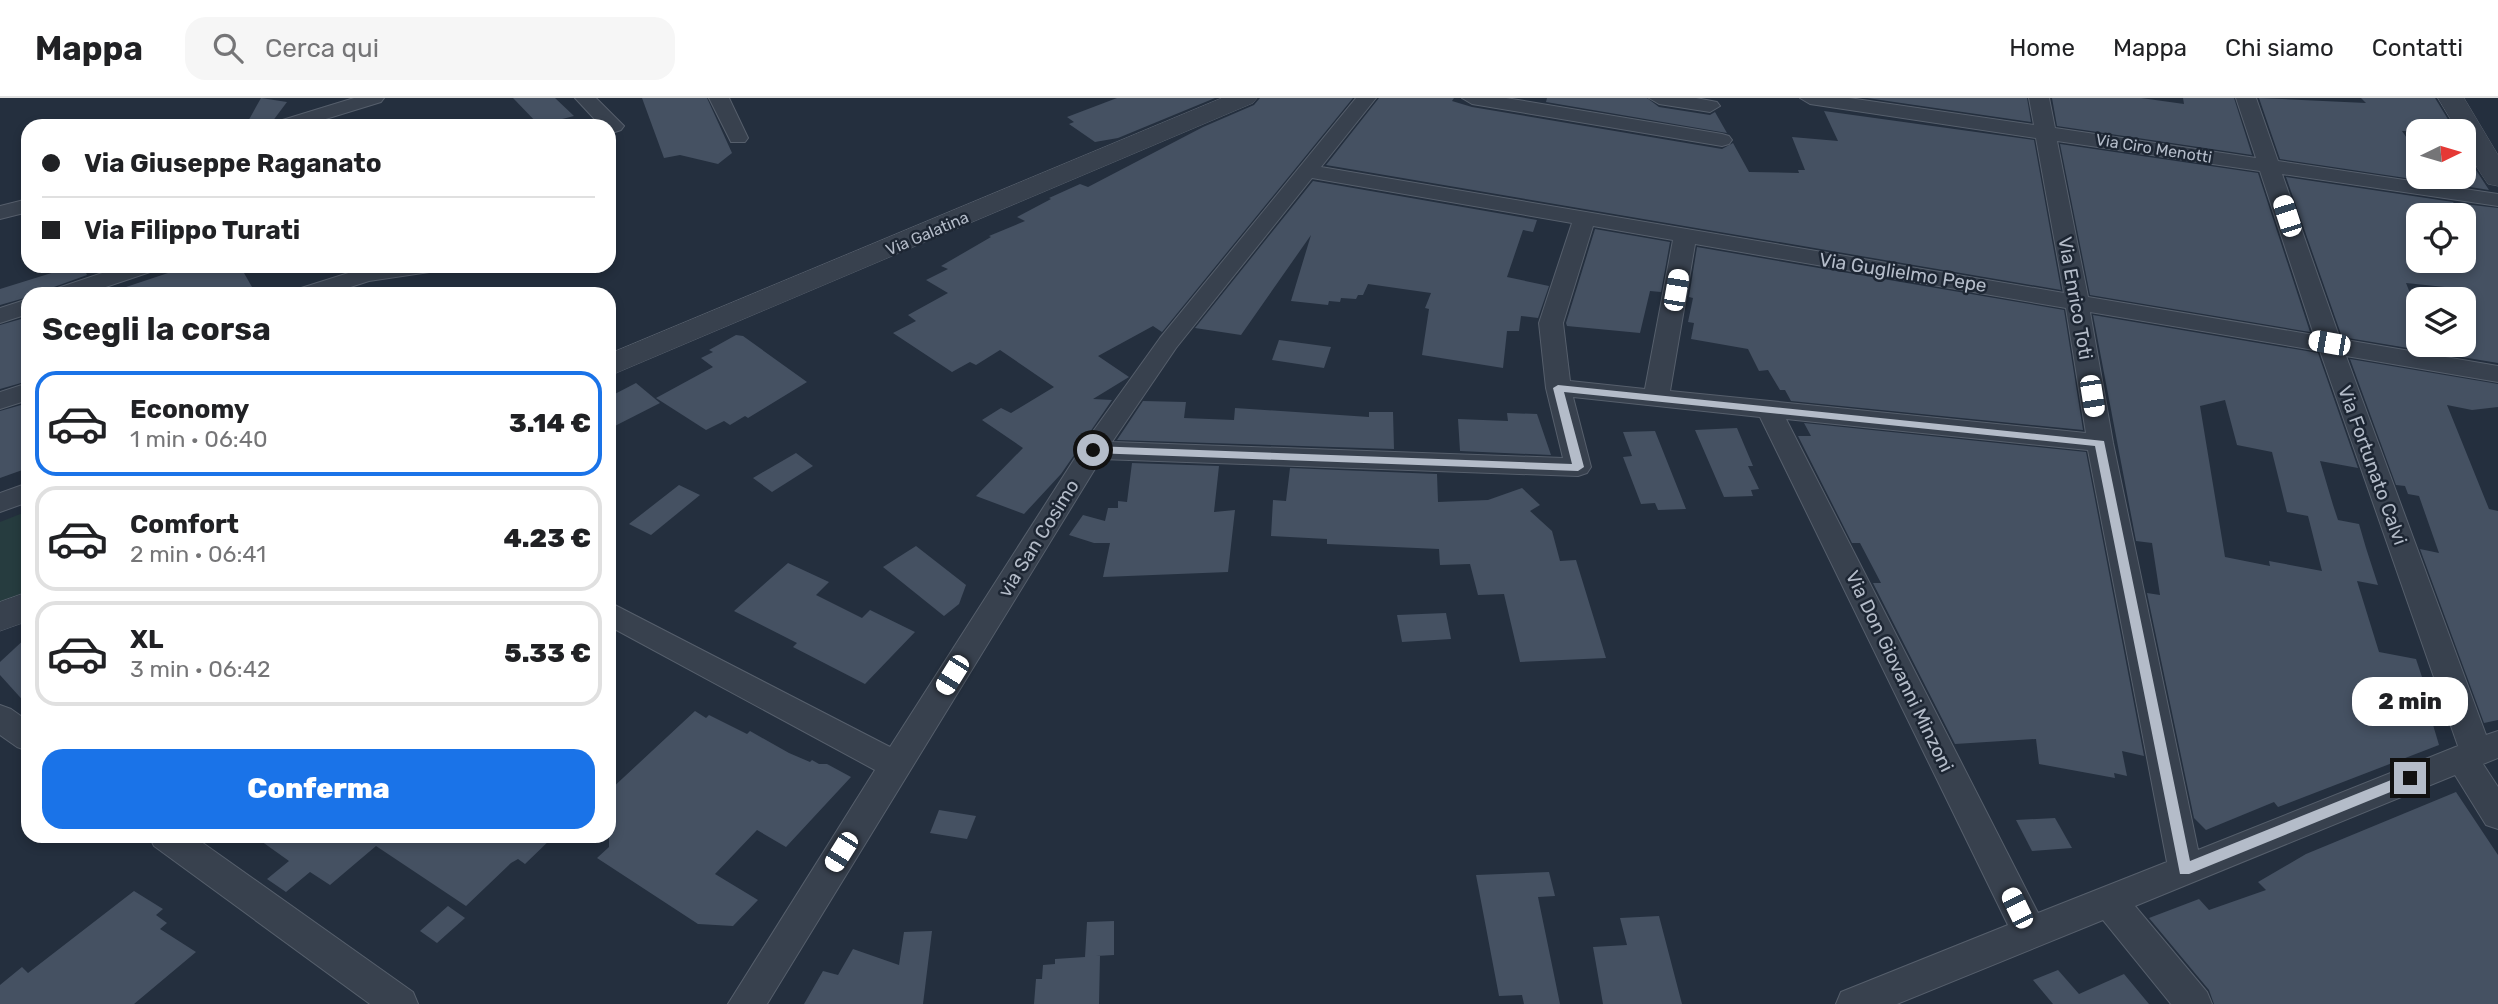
<!DOCTYPE html>
<html lang="it">
<meta charset="utf-8">
<style>
:root{--surface:#fff;--page:#f6f6f6;--text:#202124;--muted:#757577;--line:#e0e0e0;--accent:#1a73e8}
body{margin:0;font-family:Rubik,sans-serif;background:var(--page);color:var(--text);height:100vh;display:flex;flex-direction:column;font-size:26px;white-space:nowrap}
*{box-sizing:border-box;margin:0}
p{font-size:23px;color:var(--muted)}
.icon{flex:none;width:38px;height:38px;fill:none;stroke:currentColor;stroke-width:2;stroke-linecap:round;stroke-linejoin:round}
.map{position:relative;flex:1;overflow:hidden}
.side{position:absolute;left:21px;top:189px;width:595px;height:556px;display:flex;flex-direction:column;background:var(--surface);border-radius:21px;box-shadow:0 4px 10px #0003}
.side>*{flex:none}
.banner{position:absolute;left:21px;top:21px;width:595px;height:154px;border-radius:21px;box-shadow:0 4px 10px #0003;display:grid;align-content:center;height:154px;padding:0 21px;background:var(--surface)}
.needle{width:46px;rotate:85deg}
.tools{position:absolute;left:2406px;top:21px;display:grid;gap:14px}
.tools a{display:grid;place-items:center;width:70px;height:70px;border-radius:14px;background:var(--surface);box-shadow:0 4px 10px #0003;font-size:35px}
.end{position:absolute;width:32px;height:32px;margin:-16px;border:9px solid #b4bcc9;background:#111;box-shadow:0 0 0 4px #111}
.from{border-radius:50%}
.bubble{position:absolute;height:49px;border-radius:21px;background:var(--surface);box-shadow:0 4px 10px #0003;font-size:23px;font-weight:800;line-height:49px;text-align:center}
.car{position:absolute;width:21px;height:42px;margin:-21px -10px;border-radius:9px;box-shadow:0 0 5px 2px #0007;background:linear-gradient(#fff 24%,#345 0 40%,#fff 0 76%,#345 0 86%,#fff 0)}
.banner b{display:flex;align-items:center;gap:24px;height:66px;font-size:26px}
.banner b+b{border-top:2px solid var(--line)}
.banner i{width:18px;height:18px;background:var(--text)}
ul{padding:0;list-style:none}
li{display:flex;align-items:center;gap:21px;height:105px;margin:0 14px 10px;padding:0 7px;border:4px solid var(--line);border-radius:21px}
li div{flex:1}
li b{display:block;font-size:26px}
li em{font-style:normal;font-weight:800}
li.on{border-color:var(--accent)}
li>.icon{width:63px;height:63px;stroke-width:1.5}
h2{padding:0 21px;font-size:32px;line-height:84px}
.cta{display:flex;gap:14px;margin-top:auto;padding:14px 21px}
.cta a{flex:1;height:80px;border-radius:21px;background:var(--accent);color:#fff;font-size:28px;font-weight:800;line-height:80px;text-align:center}
header{display:flex;align-items:center;gap:42px;box-sizing:border-box;height:98px;padding:0 35px;background:var(--surface);border-bottom:2px solid var(--line)}
header strong{font-size:33px}
nav{display:flex;gap:38px;margin-inline-start:auto;font-size:24px}
.search{width:490px;height:63px;background:var(--page);display:flex;align-items:center;gap:18px;box-sizing:border-box;padding:0 24px;border-radius:21px;color:var(--muted);font-size:26px}
.map>svg:first-child{display:block}
.green{fill:#263c3f}
.building{fill:#455162;fill-rule:evenodd}
.lines{fill:none;stroke-linecap:round;stroke-linejoin:round}
.minor-casing{stroke:#565f6c;stroke-width:2}
.tertiary-casing{stroke:#565f6c;stroke-width:1}
.minor{fill:#38414e;fill-rule:evenodd}
.tertiary{fill:#38414e;fill-rule:evenodd}
.route{fill:#b4bcc9}
.labels{text-anchor:middle;stroke-width:5;stroke-linejoin:round;paint-order:stroke}
.far-street-label{font-size:16px;fill:#b4bcc9;stroke:#1d2633}
.street-label{font-size:19px;fill:#b4bcc9;stroke:#1d2633}
</style>
<header>
<strong>Mappa</strong>
<div class="search"><svg class="icon" aria-label="search" viewBox="0 0 24 24"><circle cx="10" cy="10" r="6"/><path d="M15 15l6 6"/></svg>Cerca qui</div>
<nav><a>Home</a><a>Mappa</a><a>Chi siamo</a><a>Contatti</a></nav>
</header>
<div class="map">
<svg width="2498" height="906" viewBox="0 0 2498 906">
<rect width="100%" height="100%" fill="#242f3e"/>
<polygon class="green" points="28,413 28,494 0,505 0,424"/>
<g class="building">
<polygon points="261,0 287,4 272,24 246,27"/>
<polygon points="513,0 555,0 574,18 539,27"/>
<polygon points="642,0 707,0 732,55 718,66 680,57 664,60"/>
<polygon points="1117,0 1215,0 1118,40 1095,44 1069,26 1074,24 1067,19"/>
<polygon points="1260,0 1353,0 1162,234 1153,228 1098,258 1129,279 1093,301 1112,302 1061,376 1024,416 976,398 1023,350 982,322 1001,310 1011,315 1054,289 1000,252 976,267 970,264 952,274 893,235 916,223 908,217 948,195 926,182 948,171 941,168 991,139 989,138 1025,123 1017,119 1051,101 1049,100 1080,86 1088,89 1203,29 1254,7"/>
<polygon points="1379,0 1454,0 1452,3 1472,9 1722,51 1733,45 1749,74 1799,75 1798,72 1805,72 1792,39 1838,43 1824,13 2034,42 2061,192 1326,67"/>
<polygon points="1547,0 1647,0 1659,9 1710,17 1715,14 1727,35 1546,4"/>
<polygon points="1867,0 2027,0 2031,24"/>
<polygon points="2052,0 2141,0 2184,6 2183,0 2234,0 2252,57 2057,28"/>
<polygon points="2259,0 2366,5 2361,0 2435,0 2455,33 2402,33 2418,56 2418,79 2435,79 2439,85 2280,61"/>
<polygon points="2060,46 2258,75 2310,234 2090,197"/>
<polygon points="2464,48 2474,69 2489,92 2464,88"/>
<path d="M2286,79L2453,104L2463,117H2418V163H2464V106L2498,110V265L2342,239ZM2406,185L2464,191V247H2418V215Z"/>
<polygon points="1313,83 1537,122 1533,134 1523,132 1507,179 1549,188 1538,220 1521,218 1519,233 1507,233 1503,270 1422,257 1429,211 1425,210 1431,195 1368,186 1363,197 1358,197 1356,201 1341,200 1340,204 1329,203 1328,207 1291,203 1311,137 1241,237 1195,230"/>
<polygon points="1595,131 1670,144 1661,194 1650,193 1640,235 1567,228 1566,225"/>
<polygon points="1697,149 2064,212 2083,332 1791,303 1785,292 1780,292 1768,272 1759,273 1748,251 1691,241 1694,225 1688,224 1693,200 1689,199"/>
<polygon points="74,168 83,168 87,177 54,189 49,196 28,196 28,199 0,207 0,191"/>
<polygon points="189,168 240,168 256,196 117,196 117,192"/>
<path d="M2093,217L2318,255L2358,370L2320,363L2333,407L2338,422L2359,426L2366,450L2378,487L2357,483L2379,554L2416,561L2436,621L2431,620L2439,647L2278,709L2274,704L2206,732L2194,720L2147,495L2160,497L2152,445L2136,443ZM2225,302L2237,347L2272,354L2287,414L2308,418L2322,473L2269,463L2270,468L2225,459L2200,308Z"/>
<polygon points="28,219 28,283 0,291 0,227"/>
<polygon points="736,237 743,238 807,284 748,320 745,318 730,327 724,323 706,332 656,300 713,269 701,260 713,254 709,252"/>
<polygon points="1279,242 1331,249 1324,270 1272,262"/>
<polygon points="2350,261 2498,286 2498,309 2472,312 2447,307 2489,411 2498,413 2498,622 2484,625 2420,451 2439,455 2419,398 2408,396 2405,388 2396,387"/>
<polygon points="636,285 660,305 609,331 609,299"/>
<polygon points="1143,303 1186,304 1184,320 1234,322 1235,310 1369,319 1369,314 1393,314 1394,351 1117,342"/>
<polygon points="28,305 28,370 0,380 0,313"/>
<polygon points="1507,315 1537,316 1551,357 1460,353 1458,321 1508,323"/>
<polygon points="1804,325 2086,354 2144,658 2122,653 2127,678 2114,675 2115,680 2039,666 2036,641 1955,646 1873,485 1881,485 1860,445 1852,445 1798,338 1811,338"/>
<polygon points="1737,330 1753,368 1748,368 1759,391 1751,392 1753,398 1724,399 1695,332"/>
<polygon points="1655,333 1686,411 1658,412 1655,405 1641,406 1623,359 1632,358 1623,334"/>
<polygon points="796,355 813,368 772,394 753,380"/>
<polygon points="1132,365 1219,368 1214,414 1235,412 1228,474 1103,479 1110,445 1094,445 1069,437 1083,417 1105,423 1108,410 1118,410 1118,403 1127,404"/>
<polygon points="1290,370 1437,376 1438,404 1488,402 1522,390 1540,407 1530,413 1552,433 1560,463 1576,462 1606,560 1520,564 1504,496 1478,497 1470,466 1440,467 1439,451 1327,446 1327,441 1271,438 1273,402 1286,403"/>
<polygon points="679,387 700,397 651,437 629,426"/>
<polygon points="916,448 966,487 959,506 944,518 883,469"/>
<polygon points="788,465 829,484 816,497 862,520 870,512 915,534 865,586 793,549 797,545 734,513"/>
<polygon points="1446,515 1451,541 1402,544 1397,517"/>
<polygon points="28,538 28,608 0,577 0,564"/>
<polygon points="695,613 706,620 709,617 747,636 750,633 789,655 810,664 812,662 819,666 827,666 851,679 786,749 757,732 715,776 758,802 733,828 698,826 597,760 609,749 609,693"/>
<polygon points="2456,694 2498,757 2498,906 2214,906 2209,892 2149,820 2199,801 2209,812 2266,792 2258,784 2306,756"/>
<polygon points="939,712 976,718 967,741 930,735"/>
<polygon points="2055,720 2072,750 2032,753 2016,722"/>
<polygon points="254,738 554,738 525,766 518,761 511,765 466,808 376,748 330,787 310,774 286,794 267,781 289,763"/>
<polygon points="1549,774 1555,798 1538,799 1560,906 1524,906 1522,897 1499,898 1476,777"/>
<polygon points="134,793 163,811 156,817 167,825 160,831 196,854 134,906 0,906 0,887 22,869 28,875"/>
<polygon points="448,808 465,820 437,845 420,833"/>
<polygon points="1659,818 1682,906 1603,906 1593,849 1627,847 1620,820"/>
<polygon points="1114,823 1114,857 1096,858 1100,858 1099,906 1034,906 1036,881 1042,881 1043,867 1055,866 1055,861 1085,859 1087,824"/>
<polygon points="932,833 923,906 804,906 823,873 838,877 853,851 899,867 904,834"/>
<polygon points="2058,872 2079,896 2124,876 2149,906 2053,906 2033,882"/>
</g>
<g class="lines">
<g class="minor-casing">
<g id="minor">
<polygon points="354,0 384,0 381,4 303,28 273,28 276,24"/>
<polygon points="575,0 596,0 624,28 621,32 609,36 609,28 601,28"/>
<polygon points="709,0 729,0 748,40 745,44 731,44"/>
<path d="M1356,0H1376L1321,69L2064,195L2036,40L1810,6L1800,0H1849L2034,27L2029,0H2049L2055,30L2256,60L2236,0H2256L2278,63L2498,96V108L2282,76L2340,241L2498,268V284L2346,258L2486,637L2498,633V660L2483,666L2498,689V731L2486,727L2455,677L2135,808L2207,894L2212,906H2171L2103,822L1897,906H1836L1841,894L2008,827L1760,319L1573,299L1591,369L1587,375L1578,378L1101,361L767,906H728L875,672L609,528V504L890,649L1084,346L1160,240ZM2057,43L2260,73L2314,237L2088,199ZM1312,80L1572,125L1539,225L1546,290L1563,360L1112,344L1176,250ZM1593,128L1673,142L1645,291L1570,283L1563,225ZM1695,146L2066,210L2086,335L1670,293ZM2090,214L2320,253L2458,648L2198,752L2113,345ZM1786,321L2088,352L2167,764L2038,815Z"/>
<polygon points="1462,0 1506,0 1722,36 1729,38 1732,42 1729,46 1722,48 1472,6"/>
<polygon points="1649,0 1696,0 1717,4 1720,8 1710,14 1659,6"/>
<polygon points="28,101 28,114 0,121 0,108"/>
<polygon points="123,168 156,168 153,173 85,196 52,196 55,191"/>
<polygon points="381,168 439,168 436,173 369,183 329,196 295,196 298,191 358,172"/>
<polygon points="28,201 28,216 0,225 0,210"/>
<polygon points="28,285 28,302 0,311 0,294"/>
<polygon points="28,385 28,404 0,414 0,395"/>
<polygon points="0,607 11,611 28,623 28,653 17,649 0,637"/>
<polygon points="149,738 193,738 413,894 418,906 370,906 154,748"/>
</g>
</g>
<g class="tertiary-casing">
<g id="tertiary">
<polygon points="1222,0 1257,0 1253,5 609,278 609,256"/>
<path d="M2438,0H2464L2498,57V88L2488,86C2478,71 2464,52 2464,33H2458Z"/>
<polygon points="28,494 28,523 0,533 0,504"/>
</g>
</g>
<use href="#minor" class="minor"/>
<use href="#tertiary" class="tertiary"/>
</g>
<polygon class="route" points="1558,287 2104,343 2190,763 2406,676 2410,674 2417,680 2415,684 2189,776 2180,776 2095,348 1564,294 1584,369 1578,373 1093,355 1088,352 1093,348 1572,366 1553,290"/>
<g class="labels">
<g class="far-street-label">
<text transform="translate(2154 50) rotate(9)" y="6">Via Ciro Menotti</text>
<text transform="translate(927 135) rotate(-23)" y="6">Via Galatina</text>
</g>
<g class="street-label">
<text transform="translate(1903 174) rotate(9)" y="7">Via Guglielmo Pepe</text>
<text transform="translate(2076 200) rotate(80)" y="7">Via Enrico Toti</text>
<text transform="translate(2373 367) rotate(70)" y="7">Via Fortunato Calvi</text>
<text transform="translate(1038 440) rotate(-58)" y="7">via San Cosimo</text>
<text transform="translate(1900 573) rotate(64)" y="7">Via Don Giovanni Minzoni</text>
</g>
</g>
</svg>
<div class="tools">
<a><svg class="needle" viewBox="-14 -14 28 28"><path d="M0-13l5 13h-10z" fill="#e53935"/><path d="M0 13l5-13h-10z" fill="#757577"/></svg></a>
<a><svg class="icon" aria-label="locate" viewBox="0 0 24 24"><circle cx="12" cy="12" r="6"/><path d="M12 2v4M12 18v4M2 12h4M18 12h4"/></svg></a>
<a><svg class="icon" aria-label="layers" viewBox="0 0 24 24"><path d="M12 4l9 5-9 5-9-5zM3 14l9 5 9-5"/></svg></a>
</div>
<i class="end from" style="left:1093px;top:352px"></i>
<i class="end" style="left:2410px;top:680px"></i>
<div class="bubble" style="left:2352px;top:579px;width:116px">2 min</div>
<i class="car" style="left:2287px;top:118px;rotate:342deg"></i>
<i class="car" style="left:1676px;top:192px;rotate:10deg"></i>
<i class="car" style="left:2329px;top:245px;rotate:280deg"></i>
<i class="car" style="left:2092px;top:298px;rotate:171deg"></i>
<i class="car" style="left:952px;top:577px;rotate:212deg"></i>
<i class="car" style="left:841px;top:754px;rotate:212deg"></i>
<i class="car" style="left:2017px;top:810px;rotate:334deg"></i>
<div class="banner">
<b><i class="from"></i>Via Giuseppe Raganato</b>
<b><i></i>Via Filippo Turati</b>
</div>
<section class="side">
<h2>Scegli la corsa</h2>
<ul>
<li class="on"><svg class="icon" aria-label="car" viewBox="0 0 24 24"><path d="M5 17H2v-5l4-1 3-4h7l3 4 3 1v5h-3M9 17h6M6 11h13"/><circle cx="7" cy="17" r="2"/><circle cx="17" cy="17" r="2"/></svg><div><b>Economy</b><p>1 min · 06:40</p></div><em>3.14 €</em></li>
<li><svg class="icon" aria-label="car" viewBox="0 0 24 24"><path d="M5 17H2v-5l4-1 3-4h7l3 4 3 1v5h-3M9 17h6M6 11h13"/><circle cx="7" cy="17" r="2"/><circle cx="17" cy="17" r="2"/></svg><div><b>Comfort</b><p>2 min · 06:41</p></div><em>4.23 €</em></li>
<li><svg class="icon" aria-label="car" viewBox="0 0 24 24"><path d="M5 17H2v-5l4-1 3-4h7l3 4 3 1v5h-3M9 17h6M6 11h13"/><circle cx="7" cy="17" r="2"/><circle cx="17" cy="17" r="2"/></svg><div><b>XL</b><p>3 min · 06:42</p></div><em>5.33 €</em></li>
</ul>
<div class="cta"><a>Conferma</a></div>
</section>
</div>
